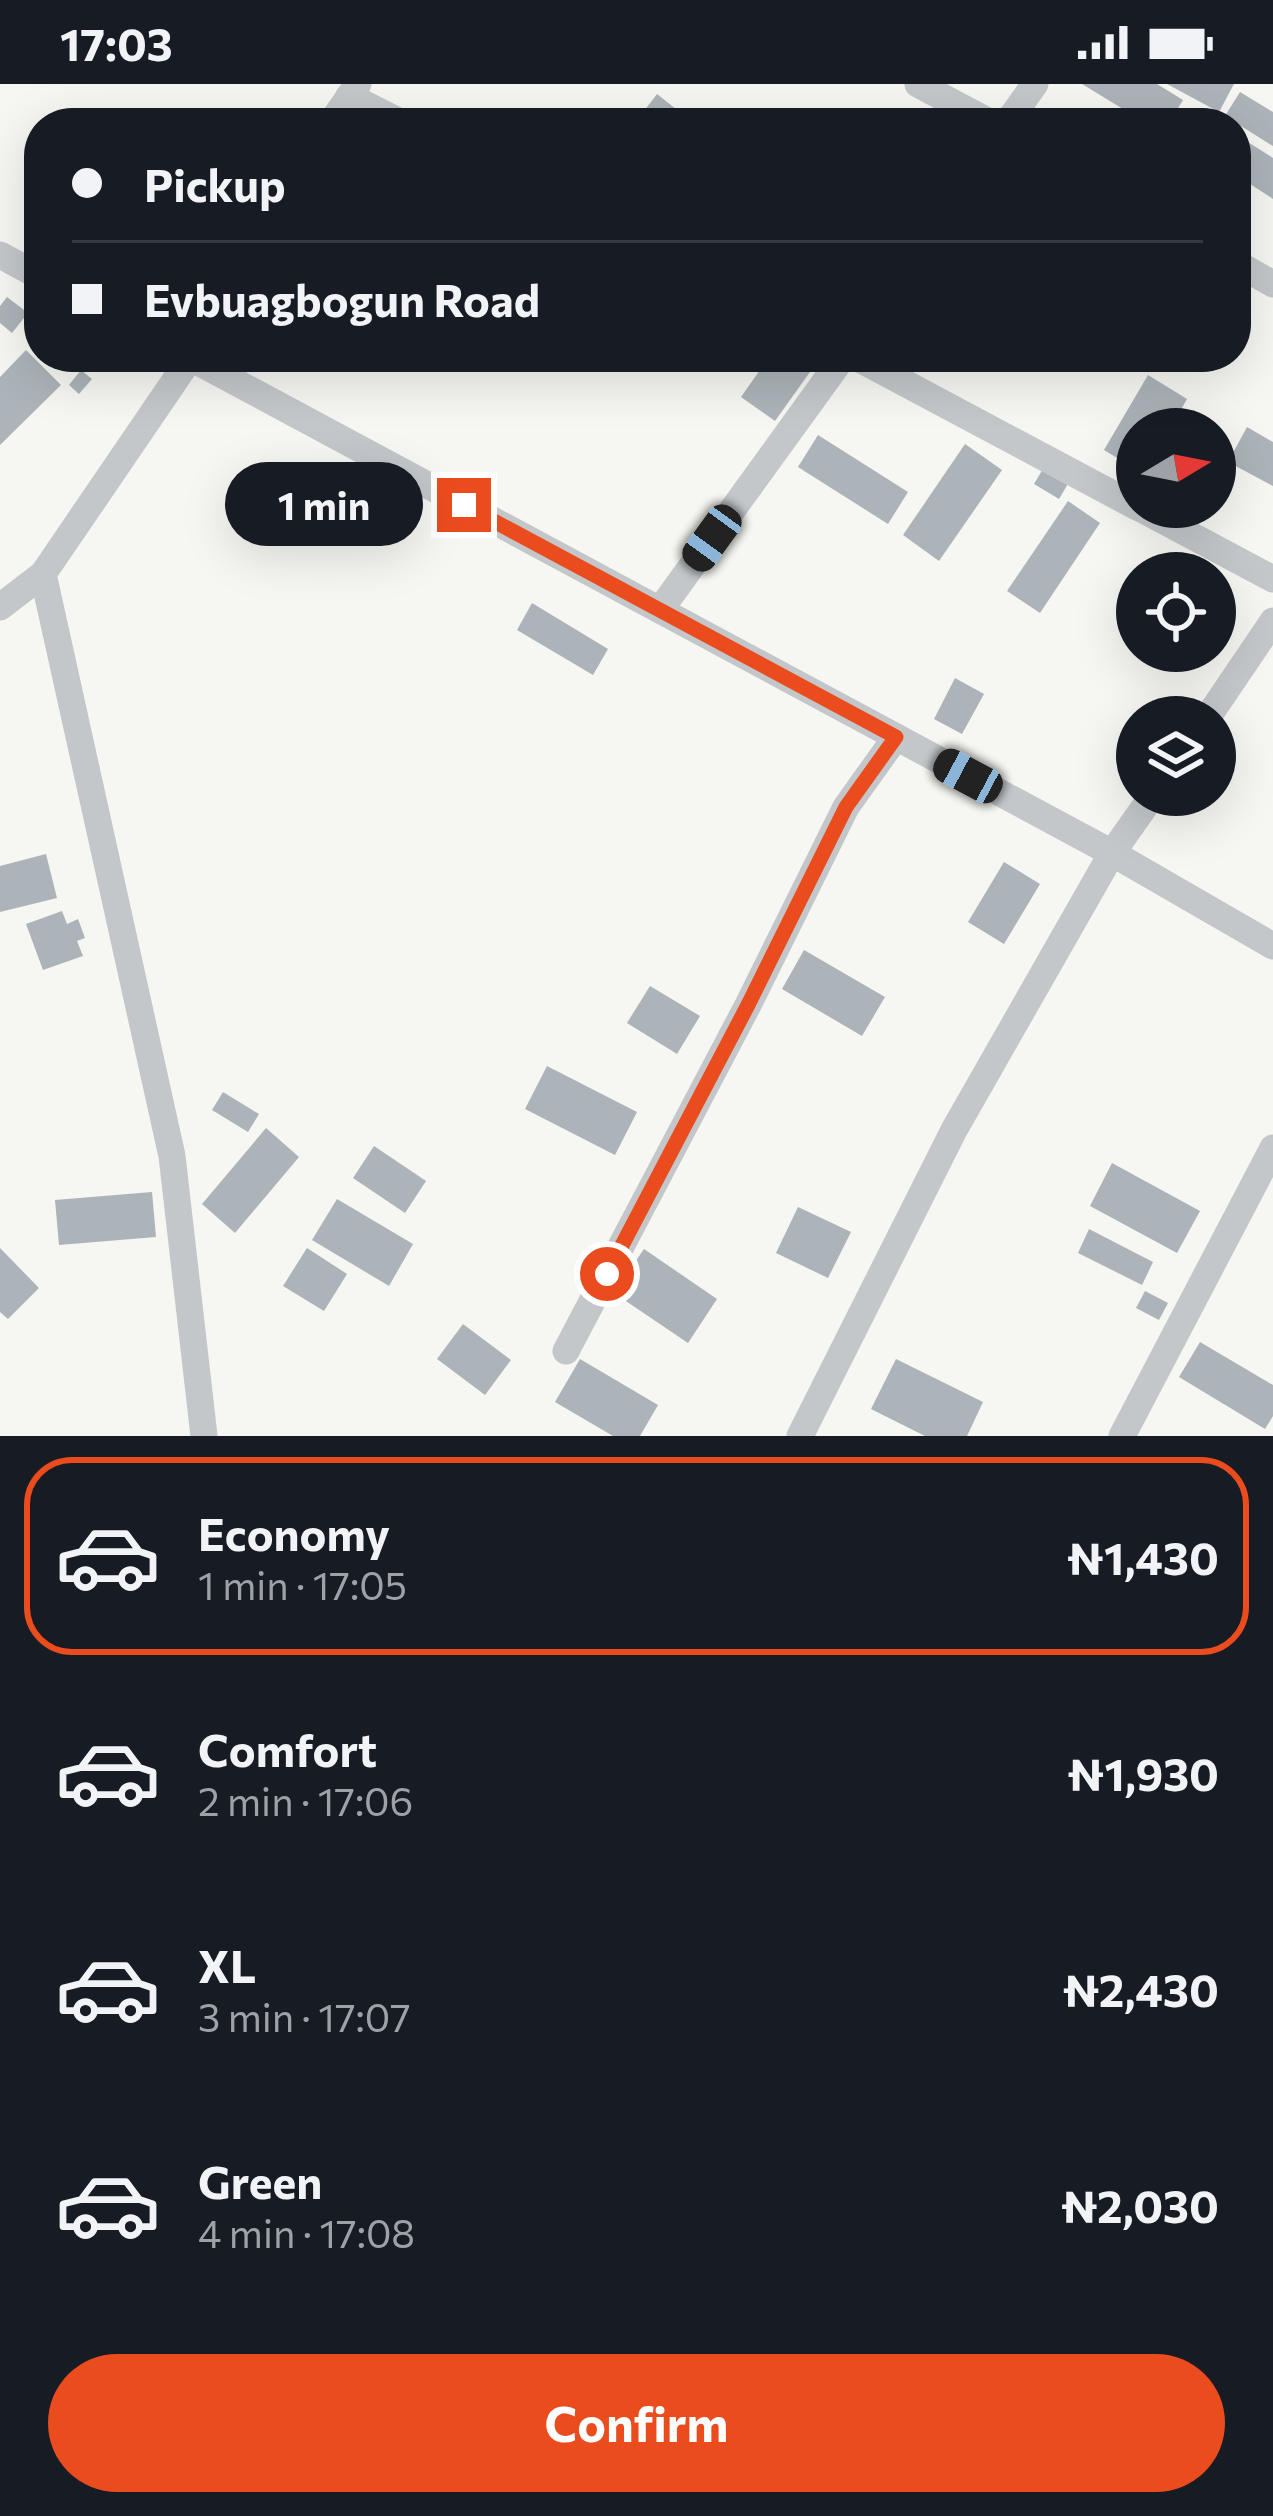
<!DOCTYPE html>
<meta charset="utf-8">
<style>
:root{--surface:#171b24;--page:#242831;--text:#f1f3f6;--muted:#9ea1a6;--line:#363941;--accent:#eb4c1d}
body{margin:0;font-family:Commissioner,sans-serif;background:var(--page);color:var(--text);height:100vh;display:flex;flex-direction:column;font-size:45px;white-space:nowrap}
*{box-sizing:border-box;margin:0}
p{font-size:39px;color:var(--muted)}
.icon{flex:none;width:66px;height:66px;fill:none;stroke:currentColor;stroke-width:2;stroke-linecap:round;stroke-linejoin:round}
.map{position:relative;height:1352px;overflow:hidden}
.drawer{display:flex;flex-direction:column;background:var(--surface);flex:1}
.drawer>*{flex:none}
.hud{position:absolute;left:24px;top:24px;width:1227px;height:264px;border-radius:48px;box-shadow:0 12px 48px #0002;display:grid;align-content:center;height:264px;padding:0 48px;background:var(--surface)}
.needle{width:78px;rotate:80deg}
.fabs{position:absolute;left:1116px;top:324px;display:grid;gap:24px}
.fabs a{display:grid;place-items:center;width:120px;height:120px;border-radius:50%;background:var(--surface);box-shadow:0 12px 48px #0002;font-size:60px}
.end{position:absolute;width:54px;height:54px;margin:-27px;border:15px solid #eb4c1d;background:#fff;box-shadow:0 0 0 6px #fff}
.from{border-radius:50%}
.bubble{position:absolute;height:84px;border-radius:42px;background:var(--surface);box-shadow:0 12px 48px #0002;font-size:39px;font-weight:700;line-height:84px;text-align:center}
.car{position:absolute;width:36px;height:72px;margin:-36px -18px;border-radius:15px;box-shadow:0 0 9px 3px #0007;background:linear-gradient(#222 24%,#8ab4d8 0 40%,#222 0 76%,#8ab4d8 0 86%,#222 0)}
.hud b{display:flex;align-items:center;gap:42px;height:114px;font-size:45px}
.hud b+b{border-top:3px solid var(--line)}
.hud i{width:30px;height:30px;background:var(--text)}
ul{padding:21px 0 0;list-style:none}
li{display:flex;align-items:center;gap:36px;height:198px;margin:0 24px 18px;padding:0 24px;border:6px solid transparent;border-radius:48px}
li div{flex:1}
li b{display:block;font-size:45px}
li em{font-style:normal;font-weight:700}
li.active{border-color:var(--accent)}
li>.icon{width:108px;height:108px;stroke-width:1.5}
.button{display:flex;gap:24px;margin-top:auto;padding:24px 48px}
.button a{flex:1;height:138px;border-radius:72px;background:var(--accent);color:#fff;font-size:48px;font-weight:700;line-height:138px;text-align:center}
.status{display:flex;justify-content:space-between;align-items:center;height:84px;padding:0 60px;background:var(--surface);direction:ltr}
.status svg{height:33px;fill:currentColor}
.map>svg:first-child{display:block}
.building{fill:#acb4b9}
.lines{fill:none;stroke-linecap:round;stroke-linejoin:round}
.minor{stroke:#c3c7ca;stroke-width:27}
.route{stroke:#eb4c1d;stroke-width:15}
</style>
<div class="status"><b>17:03</b><svg viewBox="0 0 49 12"><path d="M0 12V9h3v3zM5 12V6h3v6zM10 12V3h3v9zM15 12V0h3v12zM26 1h20v11H26zM47 4h2v5h-2z"/></svg></div>
<div class="map">
<svg width="1273" height="1352" viewBox="0 0 1273 1352">
<rect width="100%" height="100%" fill="#f6f6f2"/>
<g class="building">
<polygon points="1082,0 1157,0 1183,16 1169,39 1146,39"/>
<polygon points="1167,0 1234,0 1219,28"/>
<polygon points="1240,8 1273,28 1273,62 1225,32"/>
<polygon points="657,10 686,33 682,39 635,39"/>
<polygon points="1243,55 1273,74 1273,115 1236,91 1236,67"/>
<polygon points="7,213 28,229 12,249 0,239 0,222"/>
<polygon points="26,266 61,301 0,361 0,293"/>
<polygon points="769,273 788,273 810,288 775,337 741,313"/>
<polygon points="81,286 92,295 79,310 69,301"/>
<polygon points="1148,291 1187,315 1170,345 1137,345 1137,386 1104,366"/>
<polygon points="1247,343 1273,358 1273,402 1228,378"/>
<polygon points="818,351 908,408 888,440 798,383"/>
<polygon points="965,360 1002,386 939,477 903,451"/>
<polygon points="1044,383 1069,398 1059,415 1034,400"/>
<polygon points="1068,417 1100,439 1040,529 1007,507"/>
<polygon points="532,519 608,565 593,591 517,546"/>
<polygon points="955,594 984,610 962,650 934,635"/>
<polygon points="46,770 57,814 0,828 0,782"/>
<polygon points="1004,778 1040,800 1004,860 968,838"/>
<polygon points="62,827 67,840 78,835 85,854 77,857 83,872 43,886 26,840"/>
<polygon points="804,866 885,913 862,952 782,905"/>
<polygon points="650,902 700,932 677,970 627,939"/>
<polygon points="547,982 637,1028 615,1071 525,1025"/>
<polygon points="223,1008 259,1030 248,1048 212,1026"/>
<polygon points="266,1044 299,1073 235,1149 202,1120"/>
<polygon points="374,1062 426,1097 405,1129 353,1094"/>
<polygon points="1112,1079 1200,1127 1177,1169 1090,1122"/>
<polygon points="152,1108 156,1153 59,1161 55,1116"/>
<polygon points="337,1115 413,1160 389,1202 312,1156"/>
<polygon points="798,1123 851,1148 828,1194 776,1169"/>
<polygon points="1089,1145 1153,1178 1142,1201 1078,1169"/>
<polygon points="0,1164 39,1204 8,1235 0,1228"/>
<polygon points="307,1164 347,1190 324,1227 283,1202"/>
<polygon points="644,1165 717,1215 688,1259 614,1209"/>
<polygon points="1145,1207 1168,1219 1159,1236 1136,1224"/>
<polygon points="463,1240 511,1276 485,1311 437,1275"/>
<polygon points="1200,1258 1273,1301 1273,1332 1265,1345 1179,1293"/>
<polygon points="580,1275 658,1321 640,1352 613,1352 555,1318"/>
<polygon points="896,1275 983,1318 967,1352 925,1352 871,1325"/>
</g>
<g class="lines">
<g class="minor">
<polyline points="918,0 991,39"/>
<polyline points="349,12 402,39"/>
<polyline points="331,39 358,0"/>
<polyline points="1007,39 1035,0"/>
<polyline points="0,171 39,192"/>
<polyline points="1236,179 1273,200"/>
<polyline points="189,273 1112,769 1273,862"/>
<polyline points="856,273 1137,423"/>
<polyline points="1138,423 1273,495"/>
<polyline points="43,490 172,1072 204,1352"/>
<polyline points="0,523 43,490 191,273"/>
<polyline points="660,526 843,273"/>
<polyline points="1208,633 1273,537"/>
<polyline points="566,1267 748,921 846,723 896,653"/>
<polyline points="800,1352 954,1046 1112,769 1153,711"/>
<polyline points="1122,1352 1273,1064"/>
</g>
</g>
<g class="lines">
<polyline class="route" points="464,421 896,653 846,723 748,921 607,1190"/>
</g>
</svg>
<div class="fabs">
<a><svg class="needle" viewBox="-14 -14 28 28"><path d="M0-13l5 13h-10z" fill="#e53935"/><path d="M0 13l5-13h-10z" fill="#9ea1a6"/></svg></a>
<a><svg class="icon" aria-label="locate" viewBox="0 0 24 24"><circle cx="12" cy="12" r="6"/><path d="M12 2v4M12 18v4M2 12h4M18 12h4"/></svg></a>
<a><svg class="icon" aria-label="layers" viewBox="0 0 24 24"><path d="M12 4l9 5-9 5-9-5zM3 14l9 5 9-5"/></svg></a>
</div>
<i class="end from" style="left:607px;top:1190px"></i>
<i class="end" style="left:464px;top:421px"></i>
<div class="bubble" style="left:225px;top:378px;width:198px">1 min</div>
<i class="car" style="left:712px;top:454px;rotate:216deg"></i>
<i class="car" style="left:968px;top:692px;rotate:298deg"></i>
<div class="hud">
<b><i class="from"></i>Pickup</b>
<b><i></i>Evbuagbogun Road</b>
</div>
</div>
<section class="drawer">
<ul>
<li class="active"><svg class="icon" aria-label="car" viewBox="0 0 24 24"><path d="M5 17H2v-5l4-1 3-4h7l3 4 3 1v5h-3M9 17h6M6 11h13"/><circle cx="7" cy="17" r="2"/><circle cx="17" cy="17" r="2"/></svg><div><b>Economy</b><p>1 min · 17:05</p></div><em>₦1,430</em></li>
<li><svg class="icon" aria-label="car" viewBox="0 0 24 24"><path d="M5 17H2v-5l4-1 3-4h7l3 4 3 1v5h-3M9 17h6M6 11h13"/><circle cx="7" cy="17" r="2"/><circle cx="17" cy="17" r="2"/></svg><div><b>Comfort</b><p>2 min · 17:06</p></div><em>₦1,930</em></li>
<li><svg class="icon" aria-label="car" viewBox="0 0 24 24"><path d="M5 17H2v-5l4-1 3-4h7l3 4 3 1v5h-3M9 17h6M6 11h13"/><circle cx="7" cy="17" r="2"/><circle cx="17" cy="17" r="2"/></svg><div><b>XL</b><p>3 min · 17:07</p></div><em>₦2,430</em></li>
<li><svg class="icon" aria-label="car" viewBox="0 0 24 24"><path d="M5 17H2v-5l4-1 3-4h7l3 4 3 1v5h-3M9 17h6M6 11h13"/><circle cx="7" cy="17" r="2"/><circle cx="17" cy="17" r="2"/></svg><div><b>Green</b><p>4 min · 17:08</p></div><em>₦2,030</em></li>
</ul>
<div class="button"><a>Confirm</a></div>
</section>
